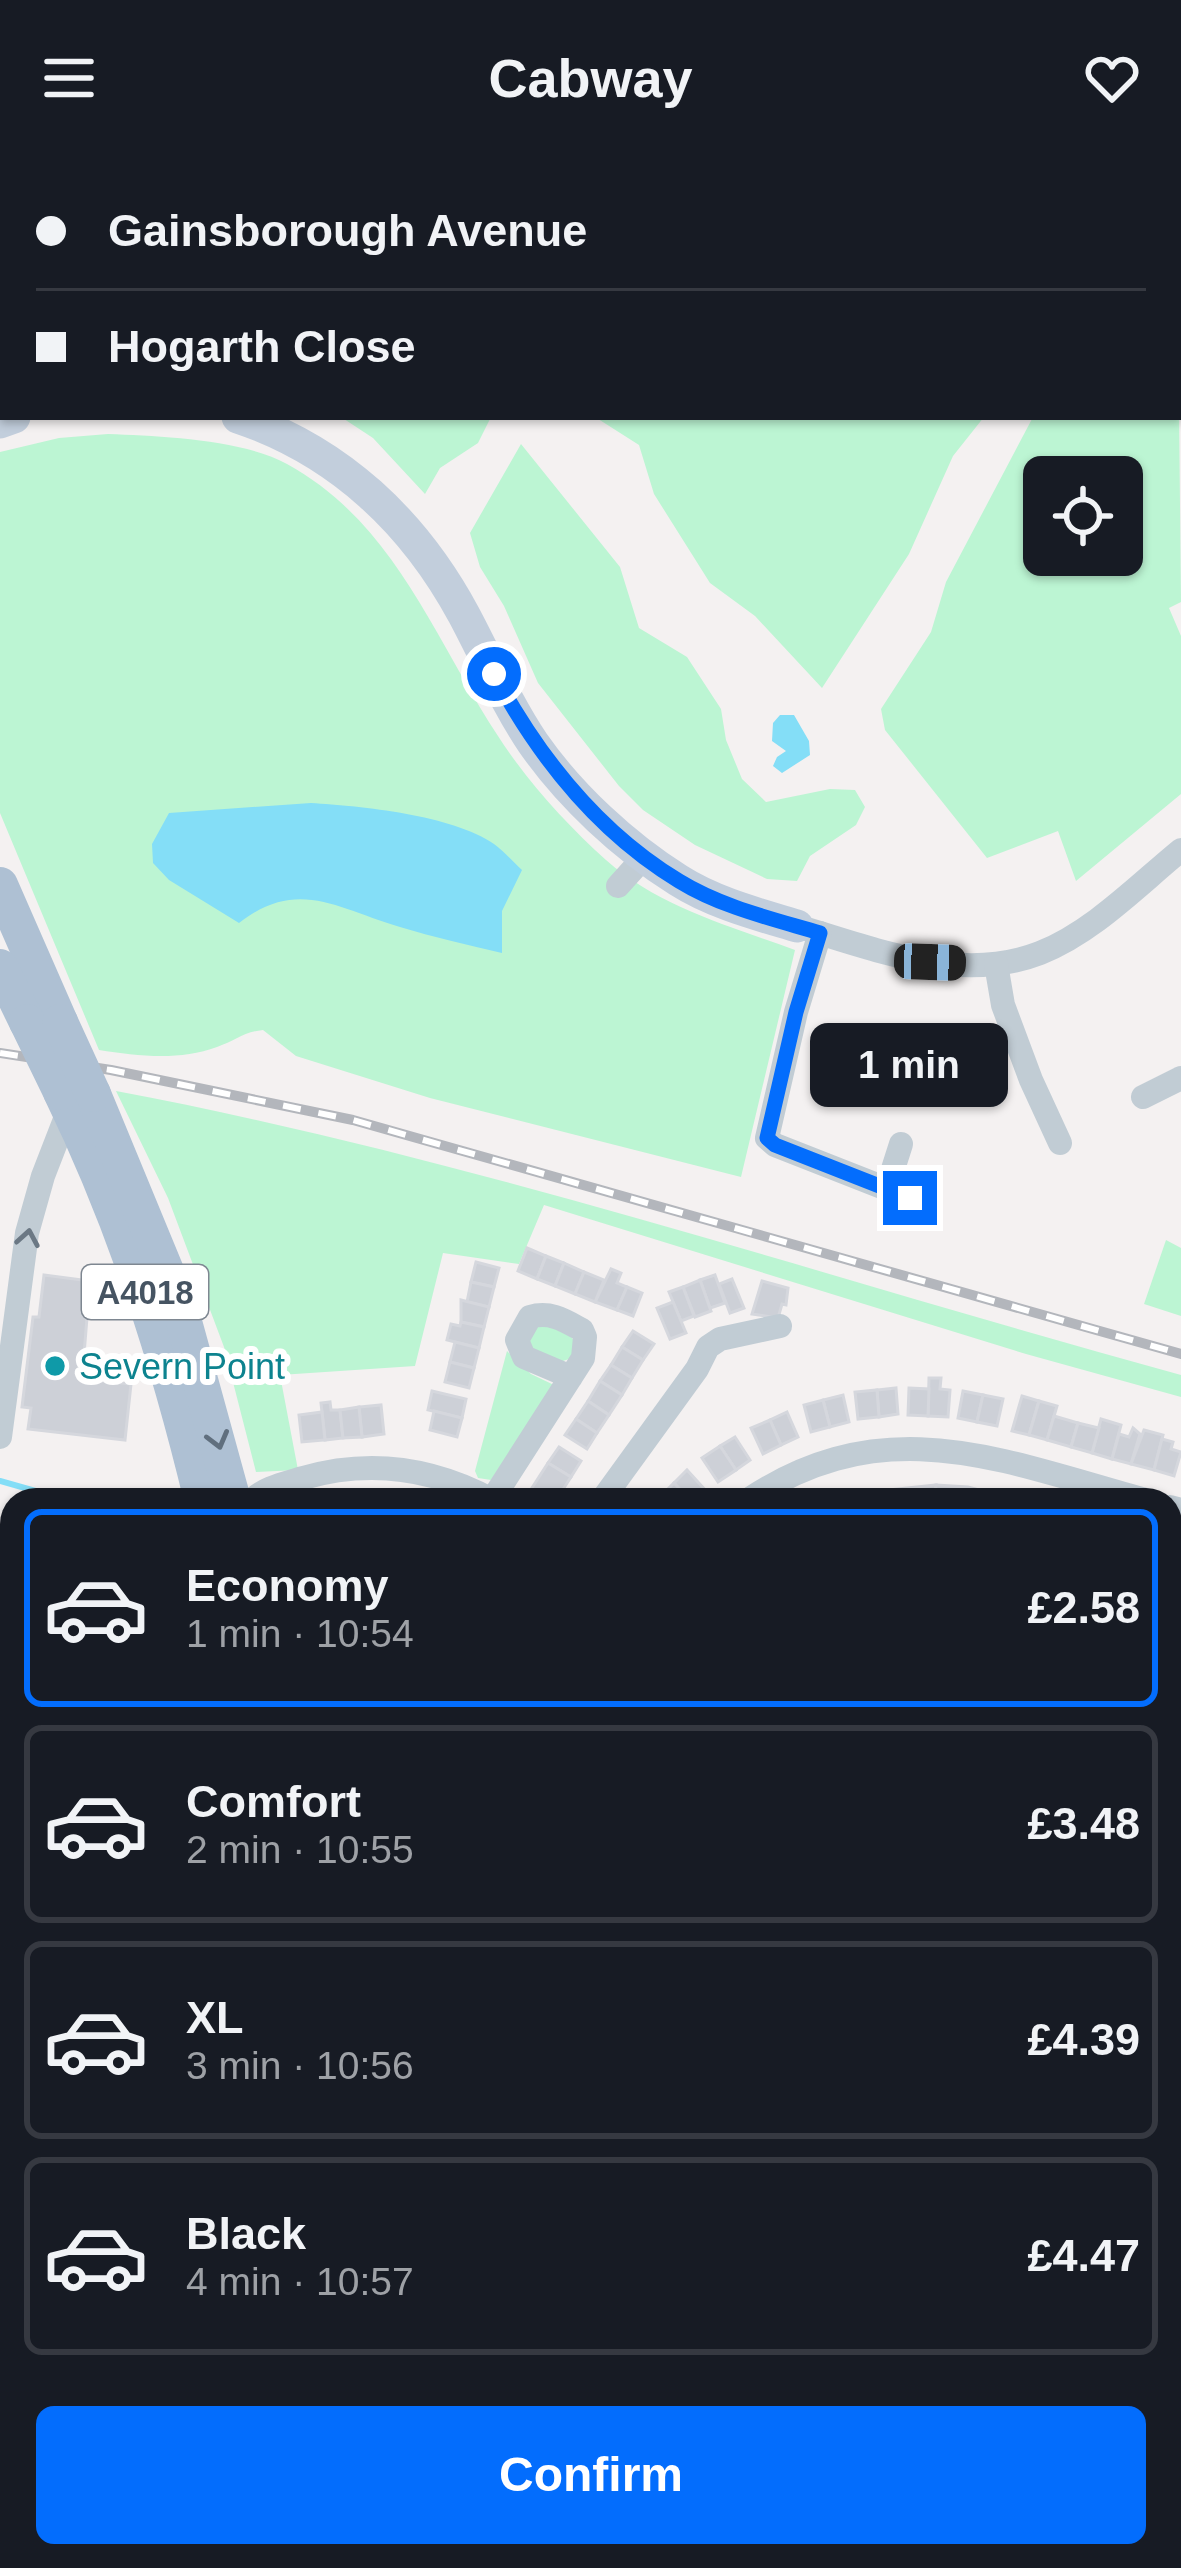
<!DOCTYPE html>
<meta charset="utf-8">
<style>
:root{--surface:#171b24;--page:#20242c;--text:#f1f3f6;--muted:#9ea1a6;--line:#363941;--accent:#036dfd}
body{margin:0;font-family:Arial,sans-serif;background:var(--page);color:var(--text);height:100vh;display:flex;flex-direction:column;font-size:45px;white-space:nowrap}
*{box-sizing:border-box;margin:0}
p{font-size:39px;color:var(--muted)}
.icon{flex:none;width:66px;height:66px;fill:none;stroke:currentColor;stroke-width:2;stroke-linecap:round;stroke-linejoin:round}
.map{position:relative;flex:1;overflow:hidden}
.drawer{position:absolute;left:0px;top:1332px;width:1182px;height:1080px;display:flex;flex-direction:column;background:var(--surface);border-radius:36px 36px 0 0;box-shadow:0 3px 9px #0004}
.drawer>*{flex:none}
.top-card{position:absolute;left:0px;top:0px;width:1182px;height:264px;box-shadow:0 3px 9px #0004;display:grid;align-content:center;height:264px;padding:0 36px;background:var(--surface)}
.controls{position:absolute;left:1023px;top:300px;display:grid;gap:24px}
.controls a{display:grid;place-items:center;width:120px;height:120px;border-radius:18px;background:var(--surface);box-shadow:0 3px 9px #0004;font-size:60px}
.end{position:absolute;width:54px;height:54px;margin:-27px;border:15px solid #036dfd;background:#fff;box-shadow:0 0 0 6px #fff}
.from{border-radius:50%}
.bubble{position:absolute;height:84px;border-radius:18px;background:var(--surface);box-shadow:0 3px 9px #0004;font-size:39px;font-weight:600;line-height:84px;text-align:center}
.car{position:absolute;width:36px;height:72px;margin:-36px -18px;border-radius:15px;box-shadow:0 0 9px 3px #0007;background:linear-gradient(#222 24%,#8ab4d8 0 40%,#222 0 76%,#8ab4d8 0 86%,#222 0)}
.top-card b{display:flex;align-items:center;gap:42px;height:114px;font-size:45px}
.top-card b+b{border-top:3px solid var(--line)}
.top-card i{width:30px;height:30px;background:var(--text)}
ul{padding:21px 0 0;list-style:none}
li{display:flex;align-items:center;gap:36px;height:198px;margin:0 24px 18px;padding:0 12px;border:6px solid var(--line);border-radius:18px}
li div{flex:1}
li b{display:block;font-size:45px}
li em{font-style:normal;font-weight:600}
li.selected{border-color:var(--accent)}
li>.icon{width:108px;height:108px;stroke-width:1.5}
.cta{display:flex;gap:24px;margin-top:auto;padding:24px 36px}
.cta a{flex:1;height:138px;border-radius:18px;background:var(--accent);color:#fff;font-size:48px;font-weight:600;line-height:138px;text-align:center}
header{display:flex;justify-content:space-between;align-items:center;height:156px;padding:0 36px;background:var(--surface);font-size:54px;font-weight:600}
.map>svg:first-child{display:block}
.green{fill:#bcf5d3;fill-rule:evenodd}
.water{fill:#84def7}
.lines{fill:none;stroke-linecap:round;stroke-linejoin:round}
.stream{stroke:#84def7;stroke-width:6}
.building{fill:#cdd0d7;stroke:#d5d7dd;stroke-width:3}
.street{stroke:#c1ccd4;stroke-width:24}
.secondary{stroke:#c2cedc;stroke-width:33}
.primary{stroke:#aec0d3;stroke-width:36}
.rail-casing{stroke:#b3b6bc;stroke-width:10}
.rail{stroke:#fff;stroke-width:6;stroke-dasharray:18;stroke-linecap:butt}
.primary-bridge{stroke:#aec0d3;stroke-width:36}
.oneway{stroke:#6b7884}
.oneway2{stroke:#606f7e}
.route{stroke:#036dfd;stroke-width:15}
.culture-dot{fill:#0f9aa8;stroke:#fff;stroke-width:4.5}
.labels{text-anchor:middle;stroke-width:12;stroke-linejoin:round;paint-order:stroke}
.shield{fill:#fff;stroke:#7e8791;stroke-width:3}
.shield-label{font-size:33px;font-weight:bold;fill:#465462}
.culture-label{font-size:36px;fill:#0d838f;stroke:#fff;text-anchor:start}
</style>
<header><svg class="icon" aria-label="menu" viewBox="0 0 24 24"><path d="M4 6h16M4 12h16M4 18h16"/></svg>Cabway<svg class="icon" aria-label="heart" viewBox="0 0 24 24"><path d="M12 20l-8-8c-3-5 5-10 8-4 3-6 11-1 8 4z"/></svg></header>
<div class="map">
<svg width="1181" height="2412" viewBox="0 0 1181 2412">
<rect width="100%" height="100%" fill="#f4f1f1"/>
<g class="green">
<polygon points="359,0 786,0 788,3 357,3"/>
<path d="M1179,250L1181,446L1169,452L1181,480V638L1076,725L1058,675L987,702L885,574L881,553L931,476L946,426L1033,261H1179ZM1044,321H1122V399H1044Z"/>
<polygon points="341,261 491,261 478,287 440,312 425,338 373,282"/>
<polygon points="595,261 984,261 953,300 909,398 822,532 755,460 710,427 654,338 639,289"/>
<path d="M108,278C160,280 241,283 287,308C396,368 434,483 498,580C527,625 566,668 606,704C659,751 730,770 795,794L741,1021L430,942L296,900L263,874C243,876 235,885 217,891C179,905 138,900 99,894L0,657V296L59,282Z"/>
<polygon points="521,288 620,411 639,472 687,501 721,553 726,584 742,623 766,646 830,633 855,634 865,651 856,669 810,700 797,725 767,723 695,689 643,654 619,630 538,527 504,450 480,411 470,377"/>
<path d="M116,935C477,1003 826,1122 1181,1219V1241L1026,1198L544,1049L519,1108L443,1097L415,1210L280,1219L298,1314L256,1316L224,1191L168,1042Z"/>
<polygon points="1166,1084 1181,1092 1181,1160 1144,1148"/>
<polygon points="543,1167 570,1179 576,1188 572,1202 560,1206 532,1195 526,1184 531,1171"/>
<polygon points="507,1195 531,1218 554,1229 491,1324 478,1322 475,1315"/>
<polygon points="1181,1508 1181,1597 1170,1611 1170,1534"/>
<polygon points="1170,1611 1181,1620 1181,1684 1170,1676"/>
</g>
<g class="water">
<polygon points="780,559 794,559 809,585 810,599 782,617 773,610 777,601 786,595 772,585 773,567"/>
<path d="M311,647C361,650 452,659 494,688C504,695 513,706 522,714L502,755V797C468,789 433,781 400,771C338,753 298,721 239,767L169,724L153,707L152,688L169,657Z"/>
</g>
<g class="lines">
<g class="stream">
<polyline points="145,3 147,0"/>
<polyline points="0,144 3,141"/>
<polyline points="0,1325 67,1344"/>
</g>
</g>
<g class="building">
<polygon points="527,1092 546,1100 537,1123 518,1115"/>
<polygon points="546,1100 564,1107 555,1130 537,1123"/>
<polygon points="476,1106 499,1112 494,1131 471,1126"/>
<polygon points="564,1107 584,1116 575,1138 555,1130"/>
<polygon points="611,1113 621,1117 617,1127 627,1131 617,1154 595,1146"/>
<polygon points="584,1116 604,1124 595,1146 575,1138"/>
<polygon points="44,1119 90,1125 82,1223 131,1228 125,1284 28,1273 31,1252 22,1251 33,1161 39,1161"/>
<polygon points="715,1119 725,1147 710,1152 700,1124"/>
<polygon points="732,1123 744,1152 730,1157 719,1128"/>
<polygon points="700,1124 711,1155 695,1161 683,1131"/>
<polygon points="762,1125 788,1132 786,1149 782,1148 778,1162 752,1158"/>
<polygon points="471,1126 494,1131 489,1151 467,1146"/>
<polygon points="627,1131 642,1137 633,1160 617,1154"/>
<polygon points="683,1131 694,1160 681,1165 669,1136"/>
<polygon points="461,1144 489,1151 484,1171 461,1166"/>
<polygon points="673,1146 686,1177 670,1183 657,1152"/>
<polygon points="461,1166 484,1171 479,1192 447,1184 451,1168 460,1170"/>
<polygon points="633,1175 654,1188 643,1204 622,1191"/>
<polygon points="455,1186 479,1192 474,1212 450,1206"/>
<polygon points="622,1191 643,1204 632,1222 611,1209"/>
<polygon points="450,1206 474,1212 469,1232 445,1226"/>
<polygon points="611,1209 632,1222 622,1239 600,1225"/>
<polygon points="929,1222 941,1222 940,1233 950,1234 948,1261 928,1260"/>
<polygon points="600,1225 622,1239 609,1259 588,1245"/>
<polygon points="896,1232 898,1258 879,1261 877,1234"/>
<polygon points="909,1232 929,1233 928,1260 908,1259"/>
<polygon points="877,1234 879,1261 858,1263 855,1236"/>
<polygon points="432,1235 466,1243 462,1262 428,1254"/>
<polygon points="963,1235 983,1239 977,1266 958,1262"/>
<polygon points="843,1239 849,1266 830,1271 823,1244"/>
<polygon points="983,1239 1003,1243 997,1270 977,1266"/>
<polygon points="1022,1240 1039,1245 1029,1279 1012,1275"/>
<polygon points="823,1244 830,1271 811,1276 804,1249"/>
<polygon points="588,1245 609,1259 597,1277 576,1263"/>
<polygon points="1039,1245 1057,1250 1047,1284 1029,1279"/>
<polygon points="330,1246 331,1254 340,1254 343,1282 325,1284 321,1247"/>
<polygon points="381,1249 384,1278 362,1281 359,1251"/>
<polygon points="359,1251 362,1281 343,1282 340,1254"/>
<polygon points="434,1255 462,1262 457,1281 430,1274"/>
<polygon points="322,1256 325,1284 302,1286 299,1259"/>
<polygon points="787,1256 798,1281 781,1289 770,1264"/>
<polygon points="1054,1260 1078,1267 1071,1291 1047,1284"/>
<polygon points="576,1263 597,1277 587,1293 565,1279"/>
<polygon points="1101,1263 1121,1269 1112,1303 1092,1297"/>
<polygon points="770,1264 781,1289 763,1298 751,1272"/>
<polygon points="1078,1267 1099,1272 1092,1297 1071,1291"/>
<polygon points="1133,1272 1140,1278 1131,1308 1112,1303 1119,1278 1129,1281"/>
<polygon points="1144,1274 1163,1279 1154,1314 1131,1308"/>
<polygon points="735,1281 750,1304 736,1314 720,1290"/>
<polygon points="1162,1283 1173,1286 1171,1293 1181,1296 1174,1320 1154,1314"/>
<polygon points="720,1290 736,1314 718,1326 702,1302"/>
<polygon points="559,1291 581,1305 571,1321 548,1307"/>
<polygon points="548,1307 571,1321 556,1344 545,1344 530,1335"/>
<polygon points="687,1314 706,1335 696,1344 690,1344 674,1327"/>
<polygon points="674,1327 690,1344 663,1344 660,1341"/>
<polygon points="936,1329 935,1344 870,1344 869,1336"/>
<polygon points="936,1329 968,1331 1002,1340 1001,1344 935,1344"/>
<polygon points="869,1336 870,1344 836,1344"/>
<polygon points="1170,1384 1179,1386 1170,1419"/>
<polygon points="3,1385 12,1390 12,1445 0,1439"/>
<polygon points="1170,1569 1181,1578 1170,1595"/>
<rect x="0" y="1686" width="12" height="25"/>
<polygon points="1170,1882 1181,1889 1181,1922 1175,1933 1170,1931"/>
<polygon points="1180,2069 1181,2113 1177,2117 1170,2111 1170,2082"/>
<polygon points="0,2230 12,2231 12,2260 0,2257"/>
<polygon points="1172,2336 1181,2340 1181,2364 1170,2359"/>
<polygon points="1170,2376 1181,2380 1177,2396 1170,2394"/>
<polygon points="1170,2394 1177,2396 1172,2412 1144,2410 1147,2400 1170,2400"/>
<polygon points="27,2400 54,2400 47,2412 20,2412"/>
<polygon points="72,2400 88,2400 105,2410 68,2412 65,2410"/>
<polygon points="220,2400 248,2400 238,2412"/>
<polygon points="651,2400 679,2400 659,2412"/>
<polygon points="811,2400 828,2400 840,2412 819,2412"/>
<polygon points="828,2400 851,2400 857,2407 853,2412 840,2412"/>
</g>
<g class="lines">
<g class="street">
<polyline points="1087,3 1089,0"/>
<polyline points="618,730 645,700"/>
<path d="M797,770C873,793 961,828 1040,797C1093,776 1137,730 1181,694"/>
<polyline points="820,777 796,856 767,982 775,989 910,1042"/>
<polyline points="996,808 1003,849 1031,924 1060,987"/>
<polyline points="1143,941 1181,922"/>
<polyline points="887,1032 901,988"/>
<polyline points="0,1281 27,1077 43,1020 69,953"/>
<path d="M252,1344C266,1331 284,1328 303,1322C369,1303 431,1311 492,1344"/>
<path d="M492,1344L583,1202L585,1181L582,1174C564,1164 550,1155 530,1161L517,1184L524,1201L571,1221"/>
<polyline points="602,1344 697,1213 708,1191 720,1183 780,1170"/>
<path d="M748,1344C886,1252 1002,1305 1146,1344"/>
<polyline points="1170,1351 1181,1354"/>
<polyline points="1170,1692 1181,1702"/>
<polyline points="0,1756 8,1756"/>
<polyline points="1170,1796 1181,1790"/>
<polyline points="0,2010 12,2010"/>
<polyline points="1170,2016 1181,2009"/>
<polyline points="0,2076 12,2026"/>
<polyline points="0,2146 12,2151"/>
<polyline points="742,2412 755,2400"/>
</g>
<g class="secondary">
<path d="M238,261C339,295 414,366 464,459C487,502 506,547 533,587C570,640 624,690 678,724C714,747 757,758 797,770"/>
<polyline points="0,266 14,261"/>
</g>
<g class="primary">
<polyline points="0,729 60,866"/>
<polyline points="0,811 27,866"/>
<path d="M61,936C125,1067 168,1203 202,1344"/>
<polyline points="93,938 178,1144 233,1344"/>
<polyline points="330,2400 339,2412"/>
<polyline points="367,2400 377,2412"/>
</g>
<g class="rail-casing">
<polyline id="rail" points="0,897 111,914 353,964 1181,1198"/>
</g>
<use href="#rail" class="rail"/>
<g class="primary-bridge">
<polyline points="27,866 61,936"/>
<polyline points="60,866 93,938"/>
</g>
</g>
<defs><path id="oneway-chevron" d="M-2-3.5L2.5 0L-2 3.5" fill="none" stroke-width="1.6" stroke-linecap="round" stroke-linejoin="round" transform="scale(3)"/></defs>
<use class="oneway" href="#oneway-chevron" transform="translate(28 1082) rotate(-80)"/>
<use class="oneway2" href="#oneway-chevron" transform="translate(218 1284) rotate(75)"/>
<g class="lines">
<path class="route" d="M494,518C538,600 598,676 679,725C721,751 773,763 820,777L796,856L767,982L775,989L910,1042"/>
</g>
<circle class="culture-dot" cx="55" cy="1210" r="12"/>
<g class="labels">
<rect class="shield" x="82" y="1109" width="126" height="54" rx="9"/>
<g class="shield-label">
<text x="145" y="1148">A4018</text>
</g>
<g class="culture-label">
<text x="79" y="1223">Severn Point</text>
</g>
</g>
</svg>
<div class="controls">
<a><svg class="icon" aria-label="locate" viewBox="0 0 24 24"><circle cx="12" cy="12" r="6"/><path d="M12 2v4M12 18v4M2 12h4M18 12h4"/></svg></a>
</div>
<i class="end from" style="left:494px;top:518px"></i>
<i class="end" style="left:910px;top:1042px"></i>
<div class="bubble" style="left:810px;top:867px;width:198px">1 min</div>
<i class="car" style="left:930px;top:806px;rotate:92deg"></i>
<div class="top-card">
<b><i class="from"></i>Gainsborough Avenue</b>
<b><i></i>Hogarth Close</b>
</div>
<section class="drawer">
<ul>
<li class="selected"><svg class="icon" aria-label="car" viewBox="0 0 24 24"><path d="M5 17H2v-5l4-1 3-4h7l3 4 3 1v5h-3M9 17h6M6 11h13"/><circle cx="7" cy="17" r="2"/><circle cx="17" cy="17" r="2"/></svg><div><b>Economy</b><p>1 min · 10:54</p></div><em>£2.58</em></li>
<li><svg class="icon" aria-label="car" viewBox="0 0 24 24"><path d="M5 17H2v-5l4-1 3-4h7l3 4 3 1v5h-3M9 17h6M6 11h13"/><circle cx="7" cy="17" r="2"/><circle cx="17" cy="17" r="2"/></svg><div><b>Comfort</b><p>2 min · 10:55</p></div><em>£3.48</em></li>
<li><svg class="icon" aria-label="car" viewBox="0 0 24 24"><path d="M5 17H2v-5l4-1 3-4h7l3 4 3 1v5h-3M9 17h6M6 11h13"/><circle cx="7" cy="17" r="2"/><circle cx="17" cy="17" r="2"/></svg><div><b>XL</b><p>3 min · 10:56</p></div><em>£4.39</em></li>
<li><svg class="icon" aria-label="car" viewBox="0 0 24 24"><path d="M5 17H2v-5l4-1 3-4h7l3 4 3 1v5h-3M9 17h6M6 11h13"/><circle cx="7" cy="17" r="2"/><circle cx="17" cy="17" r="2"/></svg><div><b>Black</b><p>4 min · 10:57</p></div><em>£4.47</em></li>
</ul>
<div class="cta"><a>Confirm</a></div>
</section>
</div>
